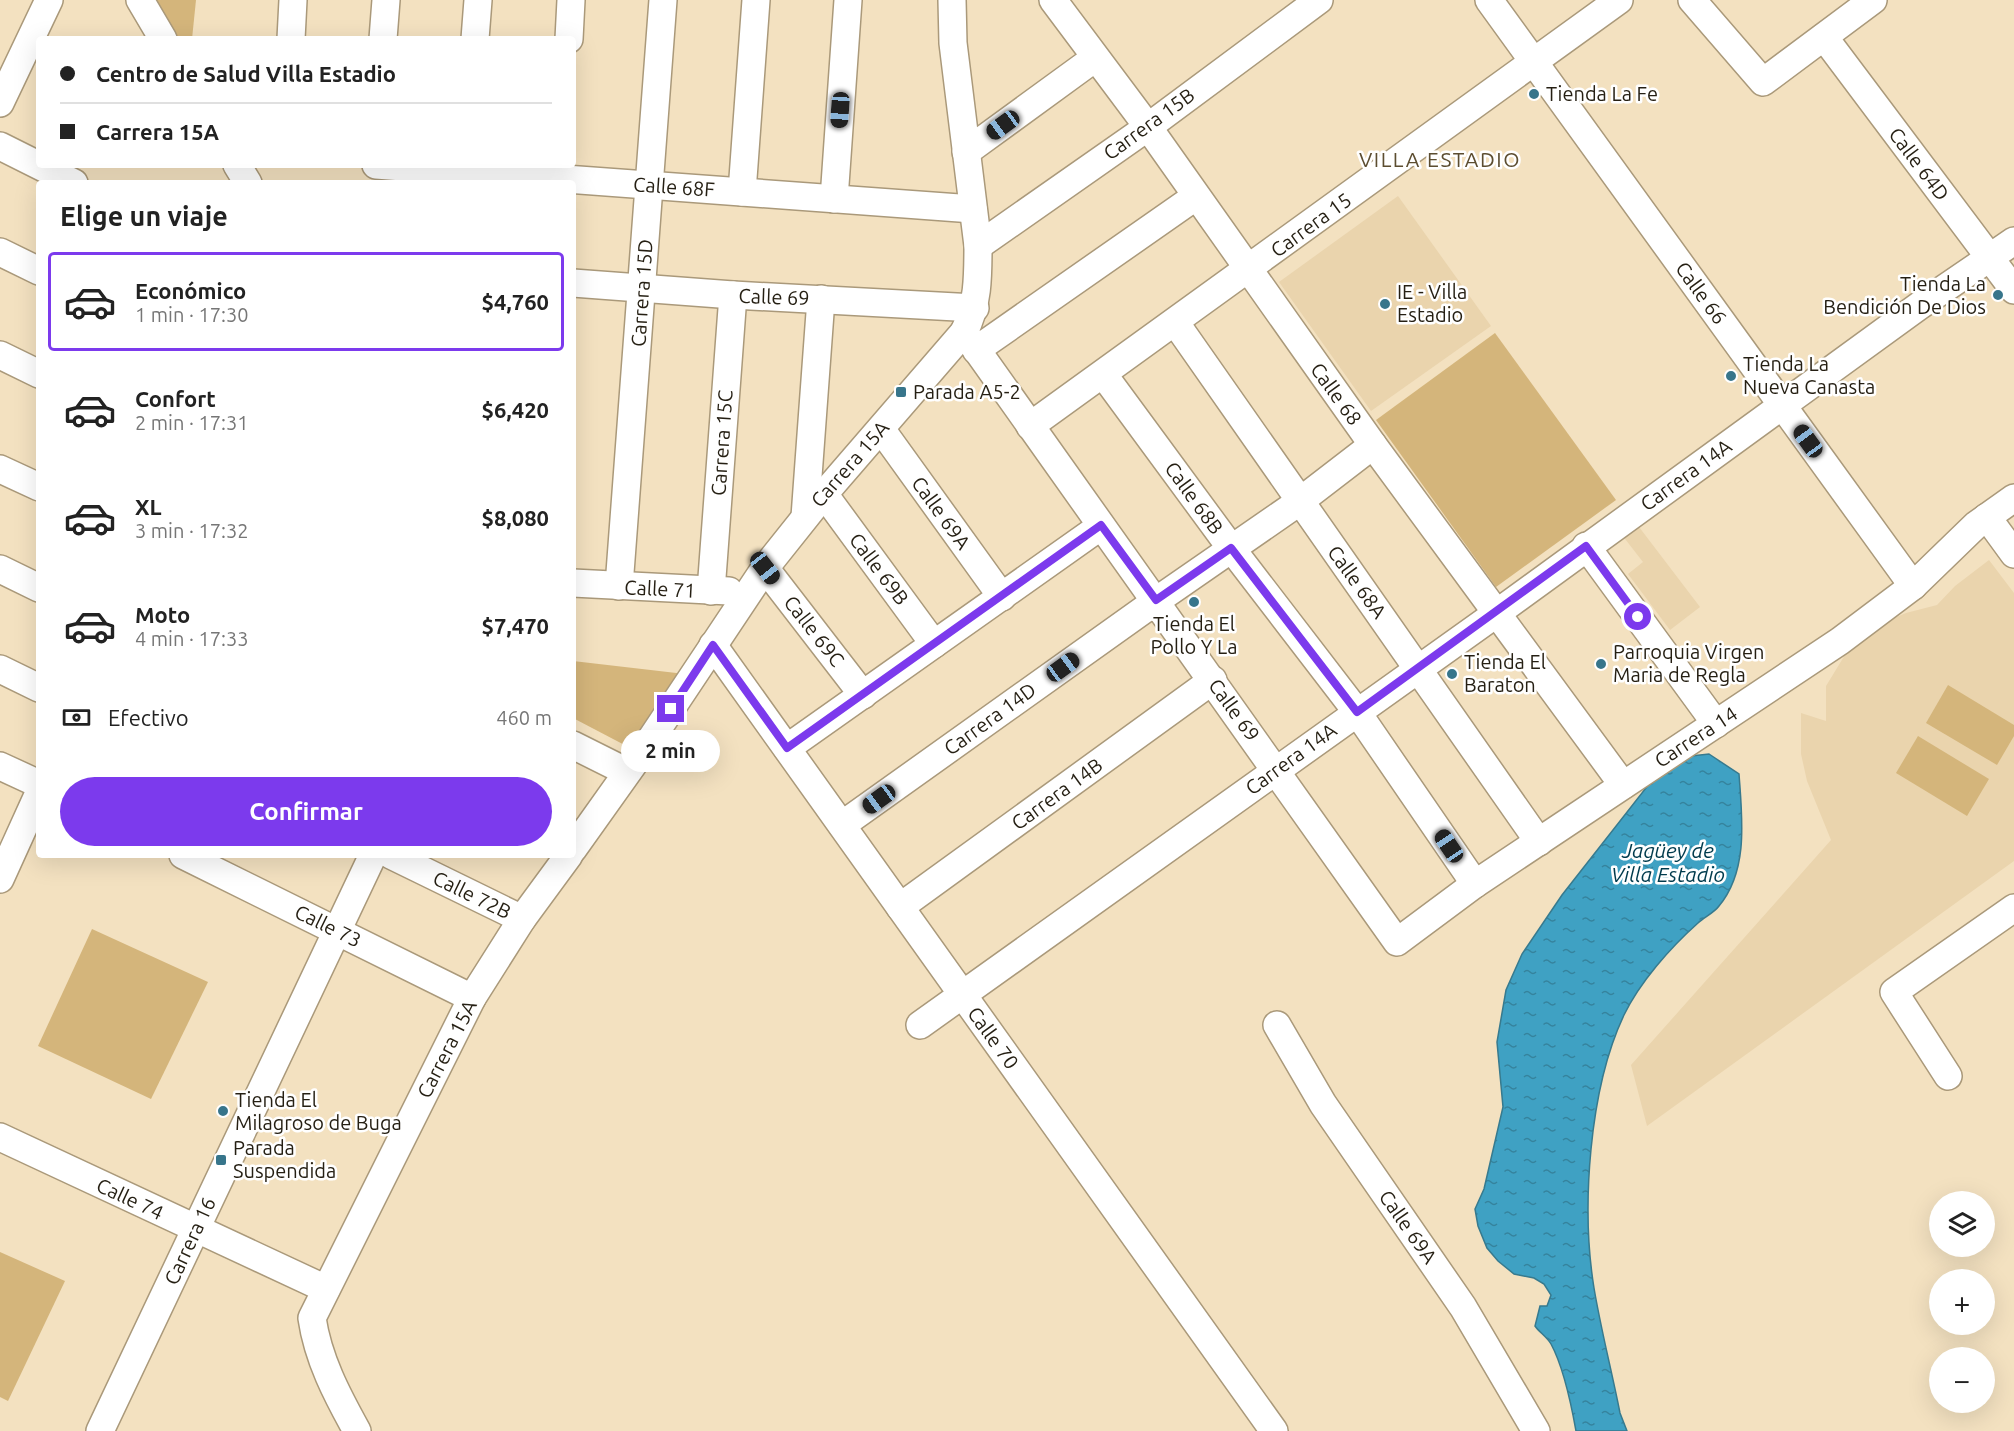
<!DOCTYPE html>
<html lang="es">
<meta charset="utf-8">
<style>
:root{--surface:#fff;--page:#f2f2f2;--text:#222;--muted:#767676;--line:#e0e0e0;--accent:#7c3aed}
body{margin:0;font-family:Ubuntu,sans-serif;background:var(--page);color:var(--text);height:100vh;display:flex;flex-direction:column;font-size:22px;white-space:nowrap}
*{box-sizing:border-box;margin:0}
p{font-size:20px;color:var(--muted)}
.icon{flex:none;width:33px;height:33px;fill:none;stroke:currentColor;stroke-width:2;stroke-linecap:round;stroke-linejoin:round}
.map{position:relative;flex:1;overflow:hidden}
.panel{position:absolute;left:36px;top:180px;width:540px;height:678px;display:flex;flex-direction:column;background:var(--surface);border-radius:6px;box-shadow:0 6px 24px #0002}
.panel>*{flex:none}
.hud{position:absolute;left:36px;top:36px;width:540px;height:132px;border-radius:6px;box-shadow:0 6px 24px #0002;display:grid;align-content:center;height:132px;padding:0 24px;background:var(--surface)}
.controls{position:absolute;left:1929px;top:1191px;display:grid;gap:12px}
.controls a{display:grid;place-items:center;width:66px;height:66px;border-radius:50%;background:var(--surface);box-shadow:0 6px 24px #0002;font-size:30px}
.end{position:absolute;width:27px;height:27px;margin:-14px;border:8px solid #7c3aed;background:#fff;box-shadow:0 0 0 3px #fff}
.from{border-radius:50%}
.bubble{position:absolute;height:42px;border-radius:21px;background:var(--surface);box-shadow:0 6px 24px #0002;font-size:20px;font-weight:700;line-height:42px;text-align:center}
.car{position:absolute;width:18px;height:36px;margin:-18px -9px;border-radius:8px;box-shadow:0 0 4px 2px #0007;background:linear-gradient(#222 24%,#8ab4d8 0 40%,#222 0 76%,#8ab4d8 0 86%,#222 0)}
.hud b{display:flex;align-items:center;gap:21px;height:57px;font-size:22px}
.hud b+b{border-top:2px solid var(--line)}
.hud i{width:15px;height:15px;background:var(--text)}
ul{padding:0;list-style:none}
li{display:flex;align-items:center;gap:18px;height:99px;margin:0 12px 9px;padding:0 12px;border:3px solid transparent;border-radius:6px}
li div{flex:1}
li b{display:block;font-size:22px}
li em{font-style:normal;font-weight:700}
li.on{border-color:var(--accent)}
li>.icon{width:54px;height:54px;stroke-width:1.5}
h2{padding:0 24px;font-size:27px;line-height:72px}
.pay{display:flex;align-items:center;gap:15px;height:66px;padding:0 24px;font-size:22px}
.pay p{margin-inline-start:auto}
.cta{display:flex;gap:12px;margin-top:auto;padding:12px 24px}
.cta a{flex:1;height:69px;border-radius:36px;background:var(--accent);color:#fff;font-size:24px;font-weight:700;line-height:69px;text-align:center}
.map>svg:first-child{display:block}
.built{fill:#ead4ad}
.green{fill:#d4b57b}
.water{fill:url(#water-ripples);stroke:#377a8e;stroke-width:1.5}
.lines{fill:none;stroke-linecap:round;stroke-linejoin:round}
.minor-casing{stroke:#aa997a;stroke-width:30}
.minor{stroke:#fff;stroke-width:27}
.route{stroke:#7c3aed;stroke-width:8}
.poi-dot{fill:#37758b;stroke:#fff;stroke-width:2}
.labels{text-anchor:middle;stroke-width:5;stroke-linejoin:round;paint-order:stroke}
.poi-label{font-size:20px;fill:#251f13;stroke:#fff;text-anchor:start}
.street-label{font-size:20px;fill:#251f13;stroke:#fff}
.neighbourhood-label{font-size:21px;letter-spacing:1.5px;fill:#5c4d30;stroke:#fff}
.water-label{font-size:21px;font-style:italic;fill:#003b4d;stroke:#fff}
</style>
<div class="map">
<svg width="2014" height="1431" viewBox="0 0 2014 1431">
<defs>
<pattern id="water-ripples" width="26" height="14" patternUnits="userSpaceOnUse" patternTransform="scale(1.5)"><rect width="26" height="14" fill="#3fa1c3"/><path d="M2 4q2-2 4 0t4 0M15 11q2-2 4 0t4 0" fill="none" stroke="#35839d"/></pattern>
</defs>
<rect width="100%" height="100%" fill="#f3e1c0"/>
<g class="built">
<polygon points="1398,196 1491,326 1371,411 1279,282"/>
<polygon points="1636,523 1700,607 1670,630 1628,574 1643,562 1622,535"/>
<polygon points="1989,560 2014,593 2014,861 1647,1126 1631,1065 1831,840 1807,781 1801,754 1801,713 1826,721 1826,686 1848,650 1880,624 1906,613 1937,605 1955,586"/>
</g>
<g class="green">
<polygon points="153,0 196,0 192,39 176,39"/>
<polygon points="1495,333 1616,500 1496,587 1376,420"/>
<polygon points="573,661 685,674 636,751 573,718"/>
<polygon points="1948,685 2014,725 2014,736 1997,765 1926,723"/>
<polygon points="1918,736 1989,779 1967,816 1896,773"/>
<polygon points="92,929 208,982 151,1099 38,1046"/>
<polygon points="0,1252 65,1281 8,1401 0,1397"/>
</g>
<path class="water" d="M1709,754L1739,774C1742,817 1749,870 1719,906C1714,913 1704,917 1698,923C1670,948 1640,982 1624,1015C1589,1089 1581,1208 1594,1288C1601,1330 1612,1372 1620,1413L1627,1431H1576C1571,1403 1564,1368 1551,1344C1547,1337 1539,1332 1535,1326L1540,1306H1547L1551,1295L1544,1284L1534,1278L1514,1274L1498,1261L1487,1248L1478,1226L1475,1209L1484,1189L1503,1107L1497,1042L1506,990L1522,954L1562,895L1660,770L1682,757Z"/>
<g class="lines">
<g class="minor-casing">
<g id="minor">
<polyline points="140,0 163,39"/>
<polyline points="1053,0 1148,127 1373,445 1623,785"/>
<polyline points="1489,0 1913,586"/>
<polyline points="1692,0 1763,82 1873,0"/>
<polyline points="1824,37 2014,290"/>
<polyline points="291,39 293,0"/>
<polyline points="383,39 386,0"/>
<polyline points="475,39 478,0"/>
<polyline points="569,39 571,0"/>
<polyline points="0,103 49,0"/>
<polyline points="0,146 74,183"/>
<polyline points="966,152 1095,58"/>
<polyline points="237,165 248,183"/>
<polyline points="376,165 973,209"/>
<polyline points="742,192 756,0"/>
<polyline points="834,199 848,0"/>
<polyline points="978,246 1148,127 1319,0"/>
<polyline points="0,252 39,271"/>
<polyline points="573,283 733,295 975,308"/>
<polyline points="1175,322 1539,842"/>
<polyline points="964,332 1397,942 1475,884 1840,641 1913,586 1976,525 2014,498"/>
<polyline points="976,350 1195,197"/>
<polyline points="0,355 39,374"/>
<polyline points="1103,374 1231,548 1357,712 1475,884"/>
<polyline points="1030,426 1619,0"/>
<polyline points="881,429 1002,597"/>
<polyline points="0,469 39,487"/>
<polyline points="824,494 934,644"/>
<polyline points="805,517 821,299"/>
<polyline points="1987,517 2014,554"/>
<polyline points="1586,546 1716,724"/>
<polyline points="765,568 863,695"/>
<polyline points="0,569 39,588"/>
<polyline points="573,583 729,591"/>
<polyline points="619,586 663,0"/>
<polyline points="711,591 733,295"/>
<polyline points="713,645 1274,1431"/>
<polyline points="0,669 39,688"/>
<polyline points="573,745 627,772"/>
<polyline points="787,748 1101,526"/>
<polyline points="0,766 39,784"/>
<polyline points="842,825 1156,601 1299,502 1373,445"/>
<path d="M573,849L647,745L765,568L824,494L964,332C978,305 978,277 978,246L953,43L952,0"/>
<polyline points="183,855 472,998"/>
<polyline points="391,855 522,919"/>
<polyline points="0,879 39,793"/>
<polyline points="900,907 1213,680"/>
<polyline points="920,1025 1497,613 1919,306 2014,241"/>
<polyline points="1277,1025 1323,1104 1463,1307 1536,1431"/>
<polyline points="1948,1076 1894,992 2014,908"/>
<polyline points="0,1137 326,1289"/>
<polyline points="100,1431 373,855"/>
<path d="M357,1431C337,1395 318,1359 312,1318L472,998L522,919L569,855"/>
</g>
</g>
<use href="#minor" class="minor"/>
</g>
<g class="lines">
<polyline class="route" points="671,709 713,645 787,748 1101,525 1156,600 1231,548 1357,712 1586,546 1638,617"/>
</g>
<g class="poi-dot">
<circle cx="1534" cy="94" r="6"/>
<circle cx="1998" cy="295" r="6"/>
<circle cx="1385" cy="304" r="6"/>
<circle cx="1731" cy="376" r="6"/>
<rect x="895" y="386" width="12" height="12" rx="3"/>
<circle cx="1194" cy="602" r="6"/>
<circle cx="1601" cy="664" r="6"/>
<circle cx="1452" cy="674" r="6"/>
<circle cx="223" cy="1111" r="6"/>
<rect x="215" y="1154" width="12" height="12" rx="3"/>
</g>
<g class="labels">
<g class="poi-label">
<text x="1546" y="101">Tienda La Fe</text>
<text x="1986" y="291" text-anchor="end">Tienda La<tspan x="1986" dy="23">Bendición De Dios</tspan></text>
<text x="1397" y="299">IE - Villa<tspan x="1397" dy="23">Estadio</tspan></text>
<text x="1743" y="371">Tienda La<tspan x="1743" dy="23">Nueva Canasta</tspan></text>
<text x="913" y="399">Parada A5-2</text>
<text x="1194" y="631" text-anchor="middle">Tienda El<tspan x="1194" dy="23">Pollo Y La</tspan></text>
<text x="1613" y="659">Parroquia Virgen<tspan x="1613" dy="23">Maria de Regla</tspan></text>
<text x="1464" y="669">Tienda El<tspan x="1464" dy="23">Baraton</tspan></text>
<text x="235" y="1107">Tienda El<tspan x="235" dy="23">Milagroso de Buga</tspan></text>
<text x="233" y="1155">Parada<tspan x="233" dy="23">Suspendida</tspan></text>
</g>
<g class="street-label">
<text transform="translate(1149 124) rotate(-36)" y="7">Carrera 15B</text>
<text transform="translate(1919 164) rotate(53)" y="7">Calle 64D</text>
<text transform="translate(674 187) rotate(4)" y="7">Calle 68F</text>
<text transform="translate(1311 225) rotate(-36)" y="7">Carrera 15</text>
<text transform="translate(642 293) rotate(-86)" y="7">Carrera 15D</text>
<text transform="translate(1701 293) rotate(54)" y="7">Calle 66</text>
<text transform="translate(774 297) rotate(2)" y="7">Calle 69</text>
<text transform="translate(1336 394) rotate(54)" y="7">Calle 68</text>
<text transform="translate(722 443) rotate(-86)" y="7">Carrera 15C</text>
<text transform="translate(850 464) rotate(-49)" y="7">Carrera 15A</text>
<text transform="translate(1686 475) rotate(-36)" y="7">Carrera 14A</text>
<text transform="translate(1194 498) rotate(54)" y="7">Calle 68B</text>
<text transform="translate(941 513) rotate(54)" y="7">Calle 69A</text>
<text transform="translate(879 569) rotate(53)" y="7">Calle 69B</text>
<text transform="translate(1357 582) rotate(54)" y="7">Calle 68A</text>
<text transform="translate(660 589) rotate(3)" y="7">Calle 71</text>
<text transform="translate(814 631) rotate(52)" y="7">Calle 69C</text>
<text transform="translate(1234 710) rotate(54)" y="7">Calle 69</text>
<text transform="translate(990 719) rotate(-36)" y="7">Carrera 14D</text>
<text transform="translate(1696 737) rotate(-33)" y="7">Carrera 14</text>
<text transform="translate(1291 759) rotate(-36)" y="7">Carrera 14A</text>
<text transform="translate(1057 794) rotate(-36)" y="7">Carrera 14B</text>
<text transform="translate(472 895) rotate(26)" y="7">Calle 72B</text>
<text transform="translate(328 926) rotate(26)" y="7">Calle 73</text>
<text transform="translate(993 1038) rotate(54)" y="7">Calle 70</text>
<text transform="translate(447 1049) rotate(-63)" y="7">Carrera 15A</text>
<text transform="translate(130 1199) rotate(25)" y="7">Calle 74</text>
<text transform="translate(1408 1227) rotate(55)" y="7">Calle 69A</text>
<text transform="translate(190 1241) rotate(-65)" y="7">Carrera 16</text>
</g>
<g class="neighbourhood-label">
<text x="1440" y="167">VILLA ESTADIO</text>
</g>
<g class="water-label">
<text x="1668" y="858">Jagüey de<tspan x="1668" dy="24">Villa Estadio</tspan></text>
</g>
</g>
</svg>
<div class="controls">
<a><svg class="icon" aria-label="layers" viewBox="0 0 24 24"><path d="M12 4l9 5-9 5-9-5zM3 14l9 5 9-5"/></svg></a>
<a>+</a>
<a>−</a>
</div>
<i class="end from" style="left:1638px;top:617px"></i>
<i class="end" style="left:671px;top:709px"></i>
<div class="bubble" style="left:621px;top:730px;width:99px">2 min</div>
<i class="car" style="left:840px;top:110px;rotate:184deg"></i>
<i class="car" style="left:1003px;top:125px;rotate:234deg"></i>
<i class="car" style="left:1808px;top:441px;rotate:324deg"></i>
<i class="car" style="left:765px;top:568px;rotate:142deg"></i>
<i class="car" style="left:1063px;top:667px;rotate:54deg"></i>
<i class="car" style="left:879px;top:799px;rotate:234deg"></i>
<i class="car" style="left:1449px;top:846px;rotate:326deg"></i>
<div class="hud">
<b><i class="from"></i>Centro de Salud Villa Estadio</b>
<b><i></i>Carrera 15A</b>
</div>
<section class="panel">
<h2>Elige un viaje</h2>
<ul>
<li class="on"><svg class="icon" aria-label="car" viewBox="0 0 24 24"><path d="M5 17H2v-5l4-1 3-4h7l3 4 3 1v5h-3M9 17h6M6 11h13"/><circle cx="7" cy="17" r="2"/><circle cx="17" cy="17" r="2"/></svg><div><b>Económico</b><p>1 min · 17:30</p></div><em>$4,760</em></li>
<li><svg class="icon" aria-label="car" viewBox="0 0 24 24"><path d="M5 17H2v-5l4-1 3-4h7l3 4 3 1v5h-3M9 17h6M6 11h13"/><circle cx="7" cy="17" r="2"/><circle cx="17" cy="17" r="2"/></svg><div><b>Confort</b><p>2 min · 17:31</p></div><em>$6,420</em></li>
<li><svg class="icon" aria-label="car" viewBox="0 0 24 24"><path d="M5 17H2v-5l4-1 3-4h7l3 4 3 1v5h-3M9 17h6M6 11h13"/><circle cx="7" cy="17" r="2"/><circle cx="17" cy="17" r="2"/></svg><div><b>XL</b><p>3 min · 17:32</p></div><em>$8,080</em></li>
<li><svg class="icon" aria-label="car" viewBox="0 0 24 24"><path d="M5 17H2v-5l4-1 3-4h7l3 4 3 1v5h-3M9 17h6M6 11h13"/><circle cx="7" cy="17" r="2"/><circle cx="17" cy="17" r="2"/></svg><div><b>Moto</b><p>4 min · 17:33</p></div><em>$7,470</em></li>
</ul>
<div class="pay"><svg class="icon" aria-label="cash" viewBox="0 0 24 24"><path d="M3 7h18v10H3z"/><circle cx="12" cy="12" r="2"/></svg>Efectivo<p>460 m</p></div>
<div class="cta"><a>Confirmar</a></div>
</section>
</div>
